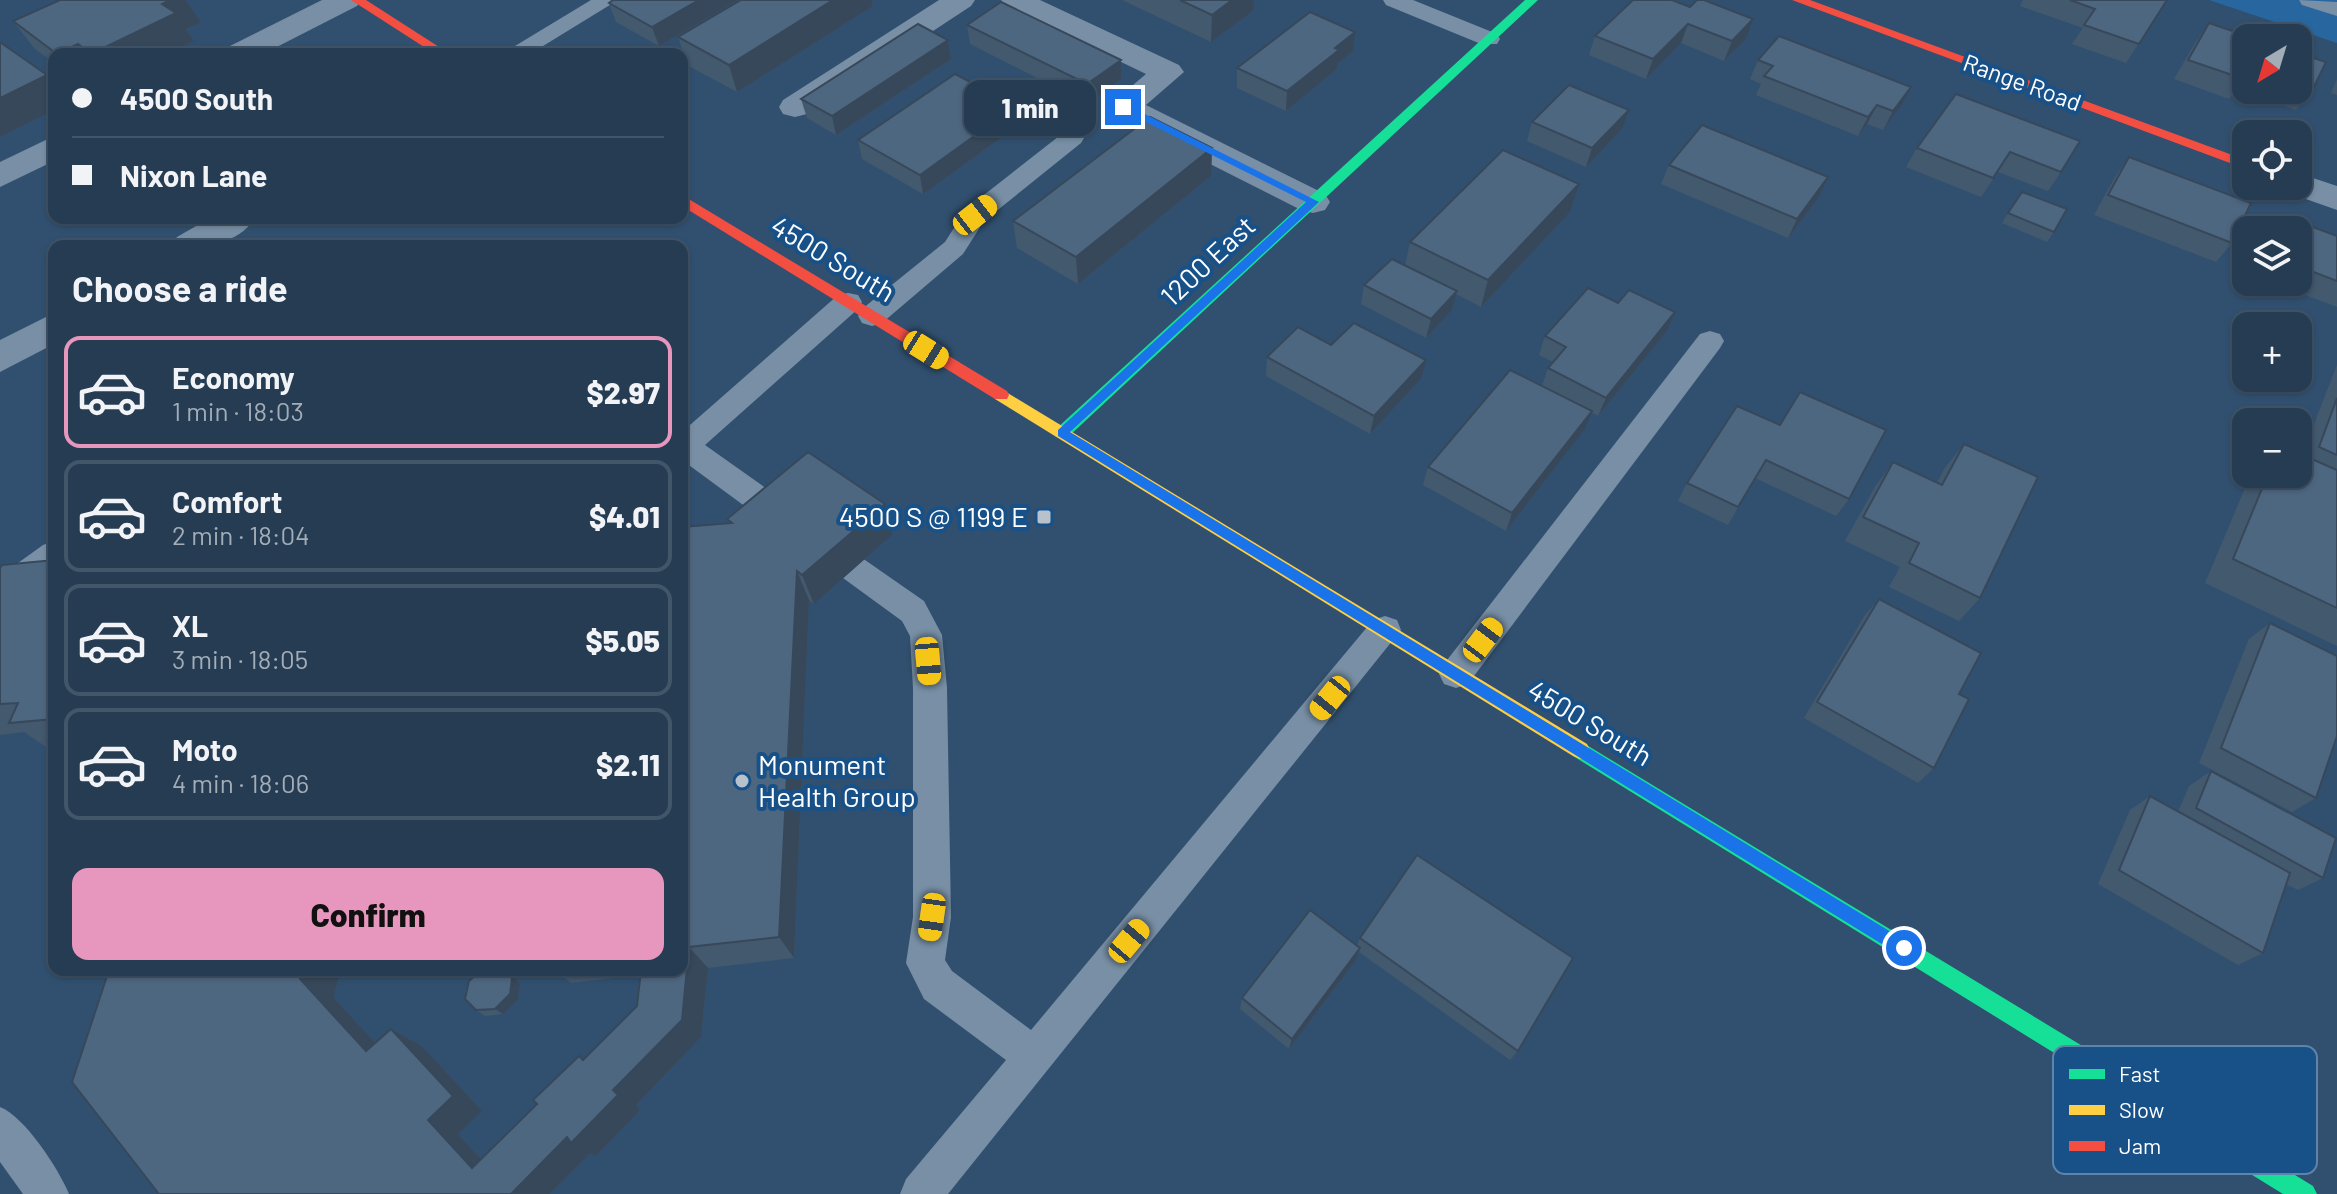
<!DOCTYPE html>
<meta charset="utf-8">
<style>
:root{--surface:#253c53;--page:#2d435a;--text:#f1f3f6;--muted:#a3adb8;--line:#42566a;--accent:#e797bd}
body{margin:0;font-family:Barlow,sans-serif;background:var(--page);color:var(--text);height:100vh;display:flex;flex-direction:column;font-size:30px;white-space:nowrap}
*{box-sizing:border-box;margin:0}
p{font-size:26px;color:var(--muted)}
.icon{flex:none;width:44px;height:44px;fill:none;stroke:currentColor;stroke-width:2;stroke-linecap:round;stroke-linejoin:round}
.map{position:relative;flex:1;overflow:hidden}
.details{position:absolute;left:48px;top:240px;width:640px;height:736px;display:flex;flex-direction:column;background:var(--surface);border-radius:16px;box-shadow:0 2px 6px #0004,0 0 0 2px var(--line)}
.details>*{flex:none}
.guide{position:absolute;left:48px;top:48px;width:640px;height:176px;border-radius:16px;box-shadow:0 2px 6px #0004,0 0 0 2px var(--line);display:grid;align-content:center;height:176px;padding:0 24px;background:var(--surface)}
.needle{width:52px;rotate:218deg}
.controls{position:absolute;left:2232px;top:24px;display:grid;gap:16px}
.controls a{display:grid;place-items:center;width:80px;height:80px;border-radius:16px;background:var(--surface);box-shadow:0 2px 6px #0004,0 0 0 2px var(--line);font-size:40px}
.end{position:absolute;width:36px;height:36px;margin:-18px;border:10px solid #1a73e8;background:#fff;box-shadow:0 0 0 4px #fff}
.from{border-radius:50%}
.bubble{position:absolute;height:56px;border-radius:16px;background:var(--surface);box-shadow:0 2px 6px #0004,0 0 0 2px var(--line);font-size:26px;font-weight:800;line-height:56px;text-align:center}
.car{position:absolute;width:24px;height:48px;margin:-24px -12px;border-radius:10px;box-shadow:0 0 6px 2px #0007;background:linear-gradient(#f5c518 24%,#345 0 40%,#f5c518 0 76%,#345 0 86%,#f5c518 0)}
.guide b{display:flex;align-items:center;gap:28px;height:76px;font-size:30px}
.guide b+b{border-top:2px solid var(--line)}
.guide i{width:20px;height:20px;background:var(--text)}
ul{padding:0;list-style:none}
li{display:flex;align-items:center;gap:24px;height:112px;margin:0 16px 12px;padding:0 8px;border:4px solid var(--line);border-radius:16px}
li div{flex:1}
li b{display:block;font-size:30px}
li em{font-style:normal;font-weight:800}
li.current{border-color:var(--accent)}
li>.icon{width:72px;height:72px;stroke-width:1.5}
h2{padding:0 24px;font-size:36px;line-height:96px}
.cta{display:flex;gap:16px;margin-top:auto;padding:16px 24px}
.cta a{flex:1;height:92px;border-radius:16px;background:var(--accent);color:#111;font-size:32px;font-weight:800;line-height:92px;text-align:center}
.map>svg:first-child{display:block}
.green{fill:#28669f}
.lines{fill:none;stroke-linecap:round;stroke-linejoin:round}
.lane{fill:#788fa5;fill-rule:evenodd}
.street{fill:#788fa5;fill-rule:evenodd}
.fast{fill:#16e098;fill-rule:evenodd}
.slow{fill:#ffcf43;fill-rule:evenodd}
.jam{fill:#f24e42;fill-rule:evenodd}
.wall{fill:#43596e}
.shaded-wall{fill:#37485a}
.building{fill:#4e6780;stroke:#37485a;stroke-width:2}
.route{fill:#1a73e8}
.poi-dot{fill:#b7c2cd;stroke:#185188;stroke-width:3}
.labels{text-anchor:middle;stroke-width:8;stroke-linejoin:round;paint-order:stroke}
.far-street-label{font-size:24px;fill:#fff;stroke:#185188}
.street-label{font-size:28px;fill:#fff;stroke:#185188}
.poi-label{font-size:28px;fill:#fff;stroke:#185188;text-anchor:end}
.key{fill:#185188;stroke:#5d85ac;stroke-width:2}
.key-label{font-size:22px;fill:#fff}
</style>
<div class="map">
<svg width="2337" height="1194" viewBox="0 0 2337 1194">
<rect width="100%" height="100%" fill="#31506f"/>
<polygon class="green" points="2209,0 2337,0 2337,43"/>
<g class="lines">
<g class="lane">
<polygon points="591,0 618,0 530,54 502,54"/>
<polygon points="1383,0 1413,0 1497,34 1500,39 1497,44 1481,44 1386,5"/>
<polygon points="2299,0 2337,2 2337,16 2302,5"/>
<polygon points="1072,130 1081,133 1084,138 1081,143 984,221 963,254 882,323 872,326 862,323 858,316 862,309 945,242 966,209 1063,133"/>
<polygon points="848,293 858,295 862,302 858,309 705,445 791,506 795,515 791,524 780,527 769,524 682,460 682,432 838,295"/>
<polygon points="1710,331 1720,334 1724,341 1720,348 1468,684 1456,688 1444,684 1439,674 1444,664 1700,334"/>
<path d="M54,541V571C37,583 19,604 0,610V576L43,545Z"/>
<polygon points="854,556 865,560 924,601 942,635 947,688 951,917 945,960 952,971 1031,1030 1373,620 1385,616 1397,620 1401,630 948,1194 900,1194 906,1179 1006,1060 924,999 906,963 913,917 913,688 910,636 902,621 843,578 838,569 843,560"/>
<path d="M0,1107C25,1117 58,1168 69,1194H23L0,1162Z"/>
</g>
<g class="street">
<polygon points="322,0 361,0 357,6 263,54 223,54 228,47"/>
<polygon points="939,0 975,0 971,6 807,114 795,117 783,114 779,107 783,100"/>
<polygon points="1001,0 1040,0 1179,65 1184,72 1146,105 1325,194 1330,202 1325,210 1313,213 1301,210 1111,114 1107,107 1146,74 1005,6"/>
<polygon points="54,136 54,161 0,187 0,162"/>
<polygon points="2298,173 2337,186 2337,210 2286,192 2282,186 2298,186"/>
<path d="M210,218H255C236,247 203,246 172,246L177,237Z"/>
<polygon points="54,313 54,344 0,372 0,340"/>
</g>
<g class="fast">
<polygon points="1525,0 1538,0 1068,437 1056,437 1054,433 1056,429"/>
<polygon points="1580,741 2313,1186 2317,1194 2283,1194 1573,756 1570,750 1573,744"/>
</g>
<polygon class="slow" points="1001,389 1587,744 1590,750 1587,756 1580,759 1573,756 995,399 993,395 995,391"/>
<g class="jam">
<polygon points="351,0 366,0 450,54 435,54"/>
<polygon points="1792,0 1810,0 2246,160 2246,169"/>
<polygon points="682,195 1007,391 1009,395 1007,399 995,399 682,206"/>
</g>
</g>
<g class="wall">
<polygon points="60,0 186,0 201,22 186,29 194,41 167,54 54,54 54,63 35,49 13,21"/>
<polygon points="738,0 659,46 616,22 609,3"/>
<polygon points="741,0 872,0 873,6 737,92 687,65 678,37"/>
<polygon points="1122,0 1254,0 1253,11 1211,42"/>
<polygon points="1633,0 1746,39 1724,61 1681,43 1646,79 1589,55 1595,36"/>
<polygon points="2023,0 2167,0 2126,63 2072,44 2083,28 2020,6"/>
<polygon points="2209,23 2246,38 2246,90 2298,90 2298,53 2312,91 2296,110 2237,89 2229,99 2174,79 2195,43"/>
<polygon points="967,25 1121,60 1121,79 1089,104 970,44"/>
<polygon points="948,40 951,59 836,135 807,118 801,99"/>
<polygon points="1353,51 1337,64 1337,69 1286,111 1237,88 1237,68"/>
<polygon points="1758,60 1901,106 1883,130 1867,124 1858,136 1756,95 1761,84 1750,79"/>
<polygon points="2337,79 2337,95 2331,93"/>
<polygon points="1956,94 2061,172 2048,191 1998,172 1981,197 1906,167 1917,148"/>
<polygon points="1016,106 1019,125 923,194 862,159 858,140"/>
<polygon points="1532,122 1622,129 1586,167 1527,141"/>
<polygon points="1212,148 1211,176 1078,284 1017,248 1013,221"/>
<polygon points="2129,157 2232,243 2216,262 2094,215 2115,177"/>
<polygon points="1669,165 1819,197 1788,238 1661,184"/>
<polygon points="2022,192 2054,232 2047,242 2002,223"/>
<polygon points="1570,212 1481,307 1456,294 1452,310 1426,338 1361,304 1364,285 1405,266 1410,242"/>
<polygon points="2302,223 2337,236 2337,307 2272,282 2298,282 2298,230 2296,230"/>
<polygon points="1667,331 1598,416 1591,412 1585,429 1506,531 1423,485 1428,467 1542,386 1548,368 1553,362 1539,355 1545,336"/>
<polygon points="1331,345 1421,379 1370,434 1266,376 1267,357"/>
<polygon points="2337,365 2337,646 2205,583 2251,474 2298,474 2302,455"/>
<polygon points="1737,406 1849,499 1836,516 1755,478 1728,525 1678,501 1687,483"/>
<polygon points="1964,444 1980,598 1959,621 1889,587 1900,567 1845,541 1875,487 1893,462 1937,483 1944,469"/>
<polygon points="885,504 893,534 814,604 809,600 794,958 708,968 701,1037 636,1105 640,1110 596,1156 590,1153 550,1194 159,1194 109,970 340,970 334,998 375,1043 391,1029 422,1046 482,1111 458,1134 482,1159 637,1006 640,975 571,983 555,970 682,970 729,523 727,519"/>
<polygon points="54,560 54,748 49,749 24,732 0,735 0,568"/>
<polygon points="1879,599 1959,694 1934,768 1918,783 1804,718 1865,615"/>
<polygon points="2270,623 2316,798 2292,812 2199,763 2249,639"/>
<polygon points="2211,771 2323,878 2298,890 2286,884 2263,953 2238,965 2098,884 2130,810 2150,796 2178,812 2189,786"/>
<polygon points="1360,938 1518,1051 1510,1060 1359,952 1356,960 1289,1049 1240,1009 1242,998 1357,945"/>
<polygon points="482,970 507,970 520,984 518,1000 503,1014 485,1016 476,1010"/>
</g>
<g class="shaded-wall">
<polygon points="170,0 186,0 201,22 186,29 194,41 167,54 91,54 162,4"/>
<polygon points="699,0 738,0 659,46 652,27"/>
<polygon points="833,0 872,0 873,6 737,92 729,65"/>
<polygon points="1232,0 1254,0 1253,11 1211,42 1212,15"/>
<polygon points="1753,19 1746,39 1724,61 1732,41"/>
<polygon points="1688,24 1681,43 1646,79 1653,59"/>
<polygon points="1355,32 1353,51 1337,64 1337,69 1286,111 1287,91 1335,48"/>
<polygon points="948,40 951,59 836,135 832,116"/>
<polygon points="78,44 85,54 58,54"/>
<polygon points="1121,60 1121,79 1089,104 1087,84"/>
<polygon points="47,75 54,84 54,110 0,137 0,98"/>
<polygon points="1911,87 1901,106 1883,130 1893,111"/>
<polygon points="1877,105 1867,124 1858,136 1868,117"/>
<polygon points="1016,106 1019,125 923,194 920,175"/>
<polygon points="1629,110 1622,129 1586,167 1592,148"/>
<polygon points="1212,148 1211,176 1078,284 1076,257"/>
<polygon points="1828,177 1819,197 1788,238 1797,219"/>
<polygon points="1579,184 1570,212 1481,307 1488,280"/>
<polygon points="1457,291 1452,310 1426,338 1431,319"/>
<polygon points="1675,312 1667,331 1598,416 1606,398"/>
<polygon points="1426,360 1421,379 1370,434 1374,416"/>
<polygon points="1592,411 1585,429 1506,531 1512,513"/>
<polygon points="885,504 893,534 814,604 802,575"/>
<polygon points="797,571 809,600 794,958 779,937"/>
<polygon points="689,947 708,968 701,1037 636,1105 640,1110 596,1156 590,1153 550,1194 511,1194 613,1090"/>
<polygon points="1360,948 1356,960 1289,1049 1292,1039"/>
<polygon points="302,970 340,970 334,998 398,1068 366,1051 300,979"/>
<polygon points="505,970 509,972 520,984 518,1000 503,1014 495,1009"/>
<polygon points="391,1029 422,1046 482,1111 458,1134 502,1181 472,1168 428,1120"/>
</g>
<g class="building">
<polygon points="60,0 170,0 162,4 176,13 91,54 78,44 57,54 13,21"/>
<polygon points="613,0 699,0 652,27 609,3"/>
<polygon points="741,0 833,0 729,65 678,37"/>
<polygon points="1180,0 1232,0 1212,15"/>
<polygon points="1633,0 1672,0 1690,7 1697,0 1704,0 1753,19 1732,41 1688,24 1653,59 1595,36"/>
<polygon points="2070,0 2167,0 2139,44 2084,25 2095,9"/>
<polygon points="1001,2 1121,60 1087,84 967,25"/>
<polygon points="1310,12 1355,32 1335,48 1339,50 1287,91 1237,68"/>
<polygon points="2209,23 2253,38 2246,38 2246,76 2244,79 2188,60"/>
<polygon points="918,24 948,40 832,116 801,99"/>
<polygon points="1779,36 1911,87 1893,111 1877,105 1868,117 1764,76 1773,66 1758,60"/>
<polygon points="0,42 47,75 0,98"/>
<polygon points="2298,53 2326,62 2312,91 2298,86"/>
<polygon points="955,74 1016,106 920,175 858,140"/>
<polygon points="1569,85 1629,110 1592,148 1532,122"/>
<polygon points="1956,94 2080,141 2061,172 2010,152 1993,178 1917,148"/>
<polygon points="1150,117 1212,148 1076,257 1013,221"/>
<polygon points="1702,125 1828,177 1797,219 1669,165"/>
<polygon points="1503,150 1579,184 1488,280 1410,242"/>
<polygon points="2129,157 2251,203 2232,243 2108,195"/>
<polygon points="2022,192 2067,209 2054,232 2008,213"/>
<polygon points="2302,223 2337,236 2337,281 2298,266 2298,233"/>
<polygon points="1392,259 1457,291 1431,319 1364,285"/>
<polygon points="1588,288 1618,303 1629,290 1675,312 1606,398 1548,368 1566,347 1545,336"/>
<polygon points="1354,323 1426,360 1374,416 1267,357 1298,327 1331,345"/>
<polygon points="1510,370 1592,411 1512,513 1428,467"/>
<polygon points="1800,392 1886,430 1849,499 1766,460 1738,507 1687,483 1737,406 1780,425"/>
<polygon points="2337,398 2337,455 2319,447"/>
<polygon points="1964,444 2038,477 1980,598 1909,563 1919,543 1863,517 1893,462 1942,485"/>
<polygon points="808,452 885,504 802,575 797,571 779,937 689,947 682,1020 613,1090 618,1095 571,1143 567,1137 511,1194 159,1194 72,1082 109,970 302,970 300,979 366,1051 391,1029 453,1096 428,1120 472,1168 537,1104 533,1100 579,1056 583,1060 637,1006 641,970 682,970 682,527 732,523 727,519"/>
<polygon points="2298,453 2337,470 2337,608 2233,559 2268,474 2298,474"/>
<polygon points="54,560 54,719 9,723 18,703 0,704 0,568 2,565"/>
<polygon points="1879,599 1981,653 1959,694 1969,699 1934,768 1817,702"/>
<polygon points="2270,623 2337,656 2337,736 2316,798 2221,748"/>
<polygon points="2211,771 2336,838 2323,878 2196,808"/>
<polygon points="2150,796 2290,873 2263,953 2119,870"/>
<polygon points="1417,855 1573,958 1518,1051 1360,938"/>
<polygon points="1310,910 1360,948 1292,1039 1242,998"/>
<polygon points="482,970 505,970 512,978 510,994 495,1009 476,1010 465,999 469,981"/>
</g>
<polygon class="route" points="1120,105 1127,105 1319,202 1070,432 1909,943 1909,954 1898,954 1058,436 1058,430 1306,202 1120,109"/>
<g class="poi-dot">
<rect x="1036" y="509" width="16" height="16" rx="4"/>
<circle cx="742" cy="781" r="8"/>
</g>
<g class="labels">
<g class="far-street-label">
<text transform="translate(2022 83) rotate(20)" y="8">Range Road</text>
</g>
<g class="street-label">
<text transform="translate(833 259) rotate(31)" y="10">4500 South</text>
<text transform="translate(1208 261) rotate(-43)" y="10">1200 East</text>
<text transform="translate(1590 723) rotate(31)" y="10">4500 South</text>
</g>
<g class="poi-label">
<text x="1028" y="527">4500 S @ 1199 E</text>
<text x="758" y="775" text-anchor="start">Monument<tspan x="758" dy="32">Health Group</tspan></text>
</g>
</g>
<rect x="2053" y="1046" width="264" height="128" rx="12" class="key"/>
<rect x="2069" y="1069" width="36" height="10" fill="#16e098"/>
<rect x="2069" y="1105" width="36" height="10" fill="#ffcf43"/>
<rect x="2069" y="1141" width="36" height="10" fill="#f24e42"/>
<g class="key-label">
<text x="2119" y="1082">Fast</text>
<text x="2119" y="1118">Slow</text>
<text x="2119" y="1154">Jam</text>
</g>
</svg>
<div class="controls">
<a><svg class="needle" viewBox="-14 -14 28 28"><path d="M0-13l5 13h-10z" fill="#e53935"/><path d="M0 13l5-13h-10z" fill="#a3adb8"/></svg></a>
<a><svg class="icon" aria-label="locate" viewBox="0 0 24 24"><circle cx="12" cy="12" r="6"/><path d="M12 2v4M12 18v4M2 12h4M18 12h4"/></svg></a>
<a><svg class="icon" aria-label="layers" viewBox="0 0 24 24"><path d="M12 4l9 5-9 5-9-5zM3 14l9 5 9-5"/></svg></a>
<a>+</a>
<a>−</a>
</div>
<i class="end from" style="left:1904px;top:948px"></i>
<i class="end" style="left:1123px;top:107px"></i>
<div class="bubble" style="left:964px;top:80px;width:132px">1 min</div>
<i class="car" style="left:975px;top:215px;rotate:52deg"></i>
<i class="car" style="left:926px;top:350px;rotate:122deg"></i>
<i class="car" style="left:1483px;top:640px;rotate:37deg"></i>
<i class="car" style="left:928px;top:661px;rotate:175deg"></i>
<i class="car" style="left:1330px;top:698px;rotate:219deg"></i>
<i class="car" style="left:932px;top:917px;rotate:188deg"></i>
<i class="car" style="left:1129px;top:941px;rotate:40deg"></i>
<div class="guide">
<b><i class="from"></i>4500 South</b>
<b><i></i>Nixon Lane</b>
</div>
<section class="details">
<h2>Choose a ride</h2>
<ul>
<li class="current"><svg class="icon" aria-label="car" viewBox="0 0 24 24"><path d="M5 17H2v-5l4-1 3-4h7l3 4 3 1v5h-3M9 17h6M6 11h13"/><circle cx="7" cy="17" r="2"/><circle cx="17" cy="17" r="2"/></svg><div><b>Economy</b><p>1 min · 18:03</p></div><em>$2.97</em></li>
<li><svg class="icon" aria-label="car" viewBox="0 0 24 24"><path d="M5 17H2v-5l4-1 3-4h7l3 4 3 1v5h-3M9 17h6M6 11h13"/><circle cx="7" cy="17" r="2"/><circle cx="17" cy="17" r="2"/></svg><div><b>Comfort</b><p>2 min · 18:04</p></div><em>$4.01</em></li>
<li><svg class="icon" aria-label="car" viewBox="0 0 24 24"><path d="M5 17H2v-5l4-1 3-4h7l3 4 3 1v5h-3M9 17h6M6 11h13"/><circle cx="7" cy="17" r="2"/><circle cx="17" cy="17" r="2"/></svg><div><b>XL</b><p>3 min · 18:05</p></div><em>$5.05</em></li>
<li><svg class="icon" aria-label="car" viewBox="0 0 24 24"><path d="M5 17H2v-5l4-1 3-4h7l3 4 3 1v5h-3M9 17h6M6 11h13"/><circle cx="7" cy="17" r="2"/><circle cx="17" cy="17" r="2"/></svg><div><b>Moto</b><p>4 min · 18:06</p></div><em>$2.11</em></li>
</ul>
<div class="cta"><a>Confirm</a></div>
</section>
</div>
